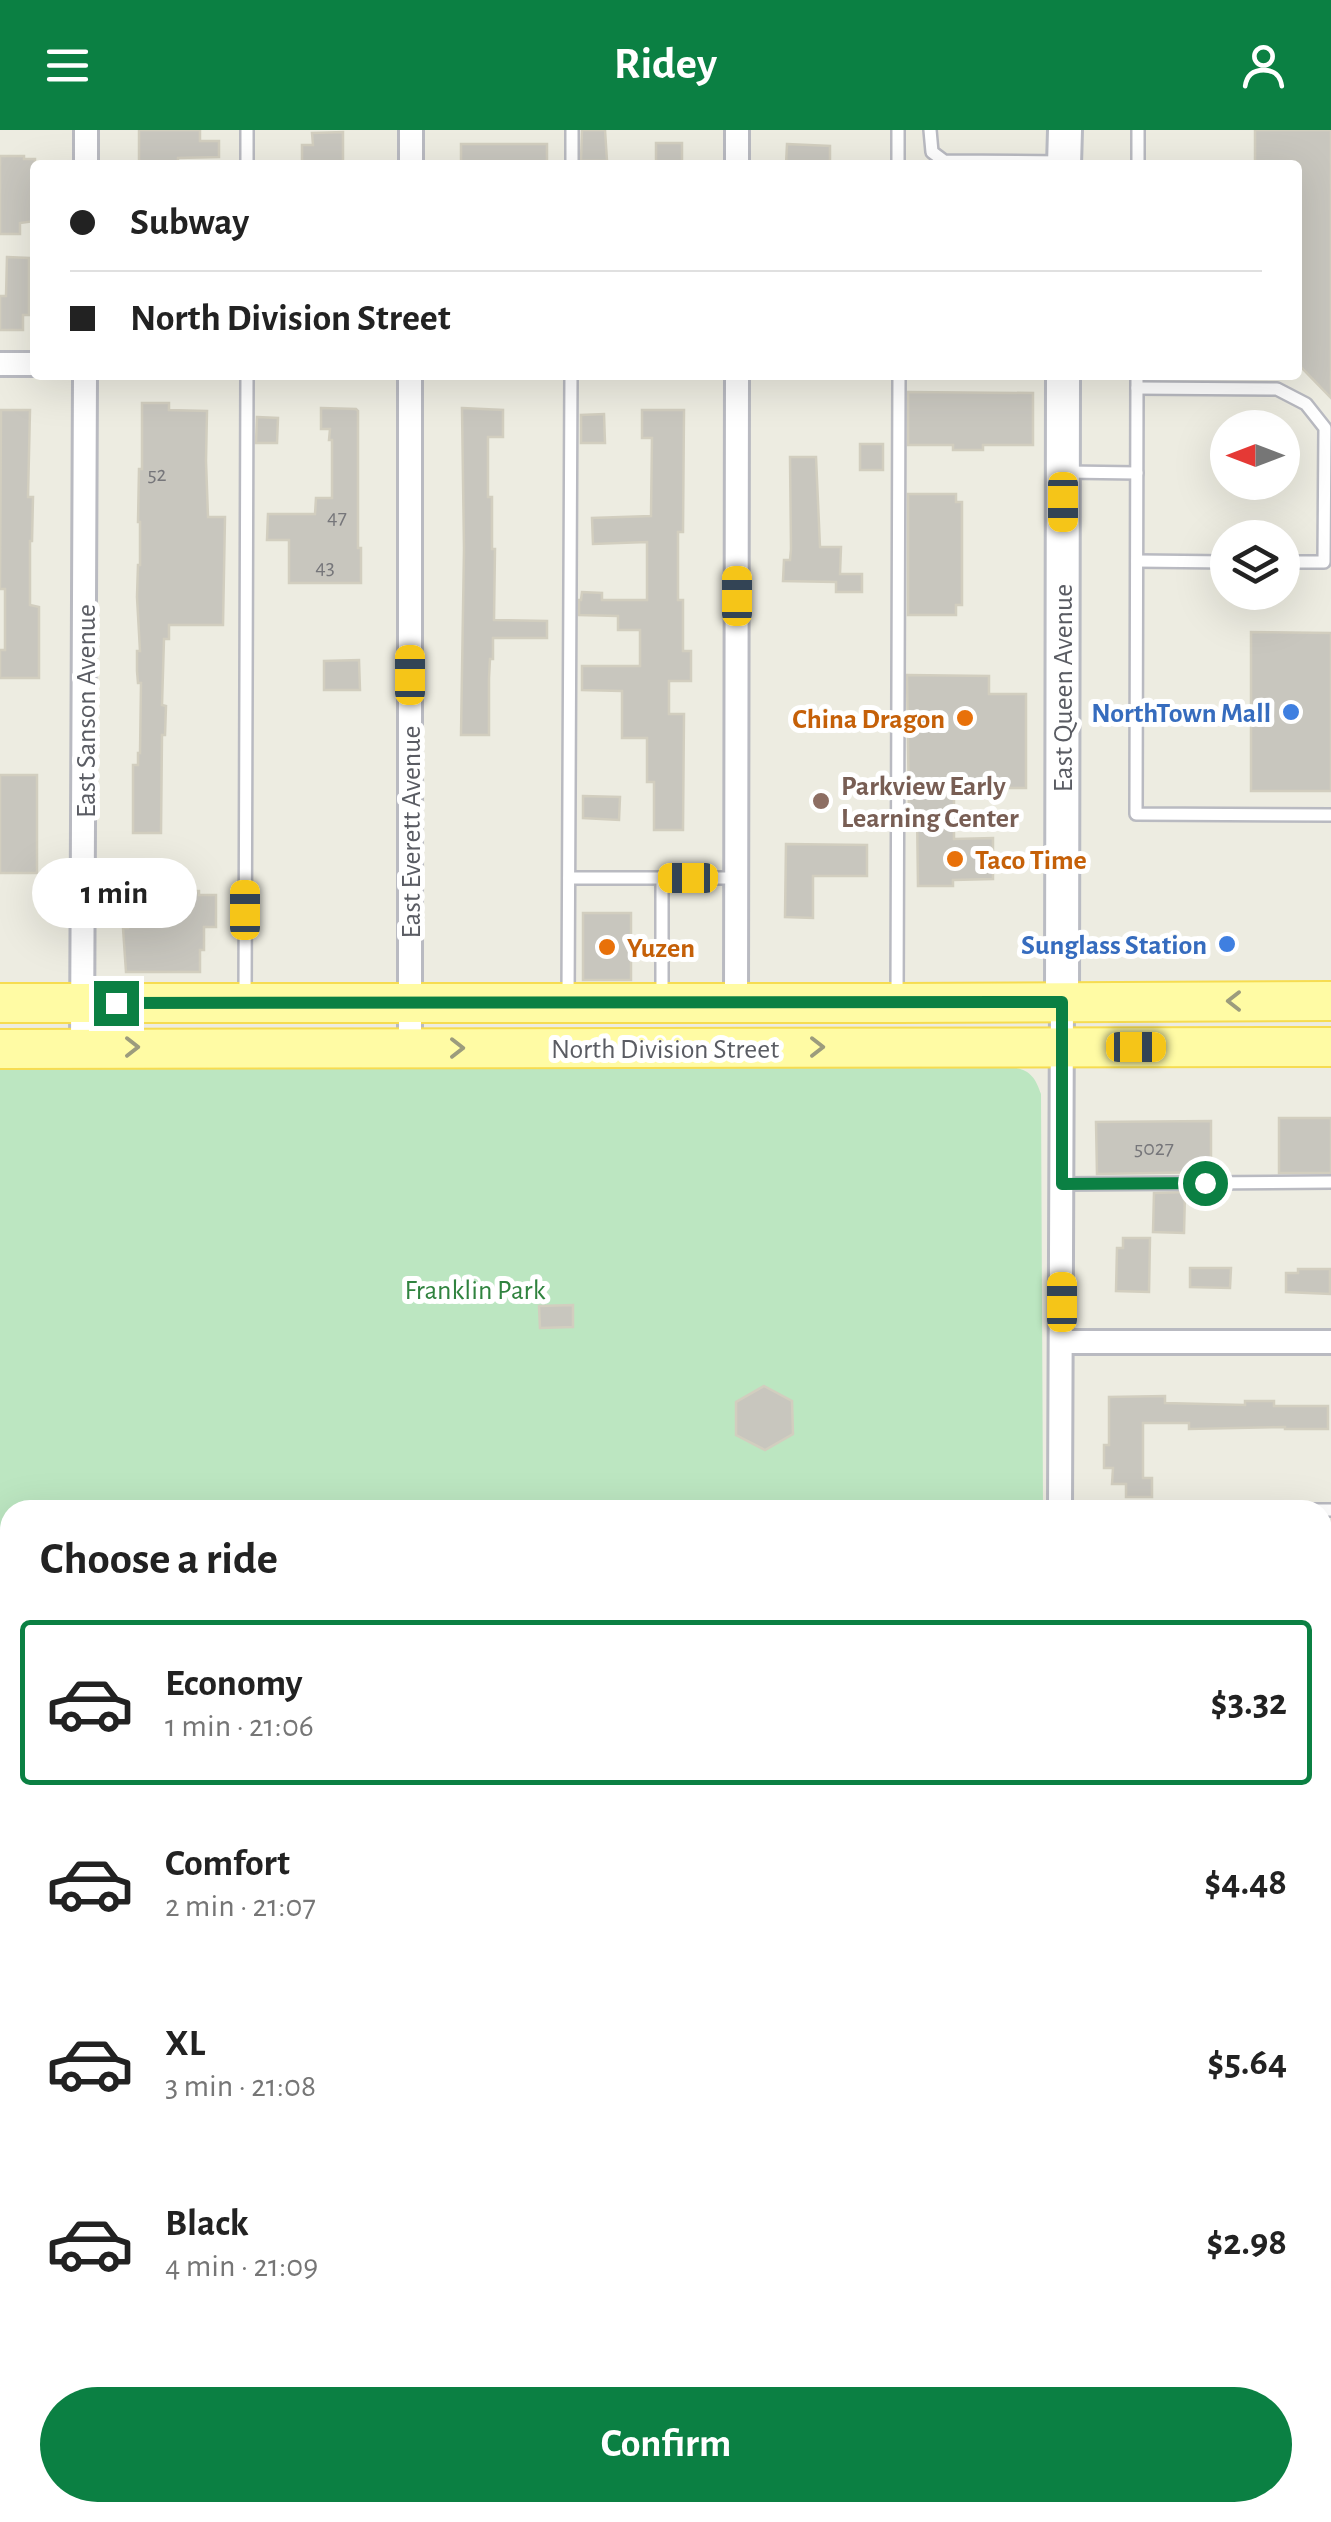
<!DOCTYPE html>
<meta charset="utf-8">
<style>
:root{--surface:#fff;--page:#f2f2f2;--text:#222;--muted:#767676;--line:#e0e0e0;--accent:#0b8043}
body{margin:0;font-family:"Alegreya Sans",sans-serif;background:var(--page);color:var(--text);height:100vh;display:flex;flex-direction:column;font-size:38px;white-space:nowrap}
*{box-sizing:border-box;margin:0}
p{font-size:32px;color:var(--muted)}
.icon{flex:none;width:55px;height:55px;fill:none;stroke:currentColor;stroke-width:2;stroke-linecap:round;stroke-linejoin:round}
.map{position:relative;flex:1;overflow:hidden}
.sheet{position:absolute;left:0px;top:1370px;width:1332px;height:1022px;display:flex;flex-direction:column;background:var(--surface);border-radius:30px 30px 0 0;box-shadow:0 10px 40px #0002}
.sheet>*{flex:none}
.hud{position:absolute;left:30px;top:30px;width:1272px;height:220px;border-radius:10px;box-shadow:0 10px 40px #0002;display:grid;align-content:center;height:220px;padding:0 40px;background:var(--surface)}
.needle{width:65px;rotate:270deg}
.fabs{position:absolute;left:1210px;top:280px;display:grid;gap:20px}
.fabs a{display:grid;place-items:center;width:90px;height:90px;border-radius:50%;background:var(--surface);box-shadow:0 10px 40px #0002;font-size:50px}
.end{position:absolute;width:45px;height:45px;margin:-22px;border:12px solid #0b8043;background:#fff;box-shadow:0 0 0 5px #fff}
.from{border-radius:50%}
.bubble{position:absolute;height:70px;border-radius:35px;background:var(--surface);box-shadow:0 10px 40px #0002;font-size:32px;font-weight:600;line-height:70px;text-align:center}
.car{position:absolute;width:30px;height:60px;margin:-30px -15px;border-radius:12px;box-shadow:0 0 8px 2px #0007;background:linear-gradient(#f5c518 24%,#345 0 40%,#f5c518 0 76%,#345 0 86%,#f5c518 0)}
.hud b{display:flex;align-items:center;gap:35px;height:95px;font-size:38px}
.hud b+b{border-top:2px solid var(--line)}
.hud i{width:25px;height:25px;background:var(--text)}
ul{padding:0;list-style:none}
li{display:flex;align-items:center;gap:30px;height:165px;margin:0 20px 15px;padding:0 20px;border:5px solid transparent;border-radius:10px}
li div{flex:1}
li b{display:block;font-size:38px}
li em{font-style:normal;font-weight:600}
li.selected{border-color:var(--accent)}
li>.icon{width:90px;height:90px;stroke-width:1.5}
h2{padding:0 40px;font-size:45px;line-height:120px}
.button{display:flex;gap:20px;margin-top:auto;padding:20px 40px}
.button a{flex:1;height:115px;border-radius:60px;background:var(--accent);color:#fff;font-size:40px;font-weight:600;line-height:115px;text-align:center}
header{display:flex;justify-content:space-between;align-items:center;height:130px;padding:0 40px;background:var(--accent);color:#fff;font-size:45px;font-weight:600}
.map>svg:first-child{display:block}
.green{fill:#bce6c1}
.building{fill:#c8c6be;stroke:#d2cebf;stroke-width:2.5}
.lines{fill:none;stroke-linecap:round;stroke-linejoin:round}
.lane-casing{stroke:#b9bac1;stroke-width:16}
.street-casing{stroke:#b9bac1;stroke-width:28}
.secondary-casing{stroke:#babcc3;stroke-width:38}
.primary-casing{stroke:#f6dc51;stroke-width:42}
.lane{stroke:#fff;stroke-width:11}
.street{stroke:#fff;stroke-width:22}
.secondary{stroke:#fff;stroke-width:32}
.primary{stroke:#fffba4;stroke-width:38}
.oneway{stroke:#9c9c7d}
.route{stroke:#0b8043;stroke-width:12}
.shop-dot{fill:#3f7fe0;stroke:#fff;stroke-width:4}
.food-dot{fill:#e8710a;stroke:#fff;stroke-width:4}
.education-dot{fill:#8d6e63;stroke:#fff;stroke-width:4}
.labels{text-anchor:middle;stroke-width:10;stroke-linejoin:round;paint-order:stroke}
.number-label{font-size:22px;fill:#76767a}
.street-label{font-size:28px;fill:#5a5c63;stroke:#fff}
.shop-label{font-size:28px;font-weight:bold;fill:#366cbe;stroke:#fff;text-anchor:end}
.food-label{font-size:28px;font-weight:bold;fill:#c56008;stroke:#fff;text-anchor:start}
.education-label{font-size:28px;font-weight:bold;fill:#785e54;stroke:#fff;text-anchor:start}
.park-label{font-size:28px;fill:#30833f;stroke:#fff}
</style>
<header><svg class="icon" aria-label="menu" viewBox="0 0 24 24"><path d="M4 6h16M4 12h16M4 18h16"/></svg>Ridey<svg class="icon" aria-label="person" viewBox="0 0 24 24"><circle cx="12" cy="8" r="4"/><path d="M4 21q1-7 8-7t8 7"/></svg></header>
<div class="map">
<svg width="1331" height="2392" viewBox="0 0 1331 2392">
<rect width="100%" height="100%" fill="#edece1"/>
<path class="green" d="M0,937H1010C1029,939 1035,946 1041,964L1043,1380H10V2187H0Z"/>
<g class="building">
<polygon points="139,0 200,0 200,11 219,11 219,27 178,28 178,35 139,35"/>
<polygon points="582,0 605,0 607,31 581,31"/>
<polygon points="1255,0 1331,0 1331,268 1298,234 1298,35 1255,35"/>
<polygon points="343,2 343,34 302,34 302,15 313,15 312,3"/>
<rect x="656" y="13" width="26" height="22"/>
<polygon points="461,14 547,14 547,31 461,35"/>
<polygon points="787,14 830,16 830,35 786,35"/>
<polygon points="0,26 24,26 24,29 35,29 35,91 20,93 20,104 0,104"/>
<polygon points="7,127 29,128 29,185 23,185 23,200 0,200 0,166 6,166"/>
<polygon points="908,262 1033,263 1033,315 983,315 983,320 953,320 953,315 908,315"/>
<polygon points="142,273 169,273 169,280 207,281 206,331 208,387 225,387 223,495 169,495 169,509 164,509 162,575 166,576 165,605 162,605 161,703 133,703 133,635 138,635 138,623 140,623 141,553 138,553 137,541 137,521 140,521 137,467 138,435 140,435 140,392 138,392 139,339 142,339"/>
<polygon points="321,278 356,279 358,281 358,418 361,418 361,453 289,453 289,410 267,410 268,384 315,384 316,368 332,368 332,310 329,310 330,299 321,299"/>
<polygon points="462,278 503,280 503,307 488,307 488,367 492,367 492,419 495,419 494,490 547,491 547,508 493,508 493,529 490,529 489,548 489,605 461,605 464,419"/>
<polygon points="1,280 30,280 28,367 33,367 32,411 30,411 30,475 39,477 39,548 0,548 0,520 5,520 5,459 0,459"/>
<polygon points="642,280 684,280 683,402 678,402 678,470 683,470 683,521 691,521 691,551 669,551 669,584 684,584 683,700 654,700 654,652 647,652 647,608 622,608 622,561 582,560 582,536 640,536 640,500 618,500 618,486 579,485 579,470 581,470 582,462 602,463 602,470 647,470 647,412 593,414 592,388 651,386 652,308 642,308"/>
<polygon points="604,284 605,313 581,313 581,285"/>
<polygon points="257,287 278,288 277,313 256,313"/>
<rect x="860" y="314" width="23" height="26"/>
<polygon points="790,327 816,327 820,417 841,417 840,444 862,444 862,462 836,462 836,452 783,451 784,430 790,430 791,419"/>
<polygon points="908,364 956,364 956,372 962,372 962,475 956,475 956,485 908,485"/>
<polygon points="1251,502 1331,503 1331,661 1251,661"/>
<polygon points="359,530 360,560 324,560 324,531"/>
<polygon points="907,545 989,546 989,564 1026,564 1026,658 954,658 954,709 993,708 993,749 953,750 953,756 918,756 917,681 909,680"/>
<rect x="0" y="645" width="37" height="98"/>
<polygon points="583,666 620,667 619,690 583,688"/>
<polygon points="786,714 867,715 867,746 813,746 813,788 785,787"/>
<polygon points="128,761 199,761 199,765 216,765 216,797 204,797 204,820 200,820 200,842 126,842 123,798 128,798"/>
<rect x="583" y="783" width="48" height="67"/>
<rect x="1279" y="988" width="52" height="55"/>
<polygon points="1211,991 1211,1042 1097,1044 1096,992"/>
<polygon points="1185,1062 1184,1103 1153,1102 1154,1063"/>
<polygon points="1123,1108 1150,1108 1149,1162 1116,1161 1117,1118 1123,1118"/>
<polygon points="1190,1138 1231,1138 1230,1158 1190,1157"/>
<polygon points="1298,1139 1330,1139 1330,1164 1286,1162 1286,1143 1298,1143"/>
<polygon points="573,1175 573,1197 540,1198 539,1176"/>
<polygon points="764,1256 792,1271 793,1304 765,1320 736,1305 736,1272"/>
<polygon points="1165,1266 1165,1273 1245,1275 1245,1271 1274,1271 1274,1276 1328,1276 1328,1299 1285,1299 1285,1297 1189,1299 1189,1293 1143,1293 1143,1348 1152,1348 1152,1367 1126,1367 1126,1354 1112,1354 1113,1338 1104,1338 1104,1315 1109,1315 1109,1267"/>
</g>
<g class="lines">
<g class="lane-casing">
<g id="lane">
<polyline points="898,0 898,35"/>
<polyline points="930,0 932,22 944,31 1063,32"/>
<polyline points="247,35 247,0"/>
<polyline points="572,35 572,0"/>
<polyline points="1138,35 1138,0"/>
<polyline points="1137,245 1136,684 1331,685"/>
<polyline points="1137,258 1277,259 1306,274 1325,298 1324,432 1282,432"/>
<polyline points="1067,342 1137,343"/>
<polyline points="1137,431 1228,432"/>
<polyline points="569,748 736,748"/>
<polyline points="662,748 662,869"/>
<polyline points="245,869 247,245"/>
<polyline points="568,869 571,245"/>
<polyline points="897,869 899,245"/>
<polyline points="1062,1054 1331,1052"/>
<polyline points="1294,1380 1331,1380"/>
<polyline points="1322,1710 1331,1710"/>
<polyline points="1322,2037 1331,2037"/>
<polyline points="0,2364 10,2364"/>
<polyline points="1322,2368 1331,2368"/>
</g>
</g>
<g class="street-casing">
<g id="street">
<polyline points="86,35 86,0"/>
<polyline points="411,35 411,0"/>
<polyline points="737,35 737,0"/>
<polyline points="0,234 35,234"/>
<polyline points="736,873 737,245"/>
<polyline points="82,917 85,245"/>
<polyline points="410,918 410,245"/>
<polyline points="1062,1212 1331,1212"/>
<polyline points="1060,1380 1062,872"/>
<polyline points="1322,1543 1331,1543"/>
<polyline points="1322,1872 1331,1872"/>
<polyline points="1322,2196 1331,2196"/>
<polyline points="0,2198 10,2198"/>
<polyline points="397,2392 397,2382"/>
<polyline points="1050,2392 1050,2382"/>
</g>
</g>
<g class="secondary-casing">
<g id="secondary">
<polyline points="1064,35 1065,0"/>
<polyline points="1062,872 1063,245"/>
</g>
</g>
<g class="primary-casing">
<g id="primary">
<polyline points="0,873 897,873 1331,871"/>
<polyline points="0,919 1331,917"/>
</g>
</g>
<use href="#lane" class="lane"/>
<use href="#street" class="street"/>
<use href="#secondary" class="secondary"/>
<use href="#primary" class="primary"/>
</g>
<defs><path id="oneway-chevron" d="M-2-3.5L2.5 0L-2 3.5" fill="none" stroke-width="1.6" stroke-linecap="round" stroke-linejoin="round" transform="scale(2.5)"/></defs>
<g class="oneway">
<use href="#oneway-chevron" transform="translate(1234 871) rotate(180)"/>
<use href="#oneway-chevron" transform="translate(132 917)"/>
<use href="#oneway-chevron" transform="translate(817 917)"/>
<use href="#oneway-chevron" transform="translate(457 918)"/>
</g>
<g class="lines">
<polyline class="route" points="116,873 1062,872 1062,1054 1205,1053"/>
</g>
<g class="shop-dot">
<circle cx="1291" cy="582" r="10"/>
<circle cx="1227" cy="814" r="10"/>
</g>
<g class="food-dot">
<circle cx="965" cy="588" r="10"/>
<circle cx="955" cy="729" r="10"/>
<circle cx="607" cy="817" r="10"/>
</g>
<circle class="education-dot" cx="821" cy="671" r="10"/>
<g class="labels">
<g class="number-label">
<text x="157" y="351">52</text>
<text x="337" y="394">47</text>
<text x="325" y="444">43</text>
<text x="1154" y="1025">5027</text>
</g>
<g class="street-label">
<text transform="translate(1062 558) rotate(-90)" y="10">East Queen Avenue</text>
<text transform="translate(85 581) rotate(-90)" y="10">East Sanson Avenue</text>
<text transform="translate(410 702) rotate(-90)" y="10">East Everett Avenue</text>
<text x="665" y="928">North Division Street</text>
</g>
<g class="shop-label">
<text x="1271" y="592">NorthTown Mall</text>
<text x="1207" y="824">Sunglass Station</text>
</g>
<g class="food-label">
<text x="945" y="598" text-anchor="end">China Dragon</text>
<text x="975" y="739">Taco Time</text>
<text x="627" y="827">Yuzen</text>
</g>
<g class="education-label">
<text x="841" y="665">Parkview Early<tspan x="841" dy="32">Learning Center</tspan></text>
</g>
<g class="park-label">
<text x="475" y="1169">Franklin Park</text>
</g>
</g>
</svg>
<div class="fabs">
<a><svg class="needle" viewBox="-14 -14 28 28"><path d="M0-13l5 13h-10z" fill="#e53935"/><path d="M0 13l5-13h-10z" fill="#767676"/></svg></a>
<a><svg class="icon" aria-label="layers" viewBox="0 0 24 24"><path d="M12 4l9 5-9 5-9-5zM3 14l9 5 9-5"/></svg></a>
</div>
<i class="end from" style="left:1205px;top:1053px"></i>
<i class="end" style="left:116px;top:873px"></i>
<div class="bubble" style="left:32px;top:728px;width:165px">1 min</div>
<i class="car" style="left:1063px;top:372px;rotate:180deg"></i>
<i class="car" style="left:737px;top:466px;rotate:0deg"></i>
<i class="car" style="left:410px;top:545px;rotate:0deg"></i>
<i class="car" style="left:688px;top:748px;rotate:270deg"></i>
<i class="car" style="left:245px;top:780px;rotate:0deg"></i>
<i class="car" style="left:1136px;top:917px;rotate:90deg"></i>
<i class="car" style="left:1062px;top:1172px;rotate:0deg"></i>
<div class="hud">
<b><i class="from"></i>Subway</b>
<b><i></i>North Division Street</b>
</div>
<section class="sheet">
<h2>Choose a ride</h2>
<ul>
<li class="selected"><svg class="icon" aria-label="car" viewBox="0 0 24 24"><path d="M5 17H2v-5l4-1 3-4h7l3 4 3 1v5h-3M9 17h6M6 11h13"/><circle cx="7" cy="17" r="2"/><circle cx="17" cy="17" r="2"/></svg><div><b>Economy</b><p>1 min · 21:06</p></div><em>$3.32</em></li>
<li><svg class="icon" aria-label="car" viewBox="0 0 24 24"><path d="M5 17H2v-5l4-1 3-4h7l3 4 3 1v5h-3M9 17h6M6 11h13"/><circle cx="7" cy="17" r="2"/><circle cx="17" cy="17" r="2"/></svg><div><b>Comfort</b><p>2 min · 21:07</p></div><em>$4.48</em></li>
<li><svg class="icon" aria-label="car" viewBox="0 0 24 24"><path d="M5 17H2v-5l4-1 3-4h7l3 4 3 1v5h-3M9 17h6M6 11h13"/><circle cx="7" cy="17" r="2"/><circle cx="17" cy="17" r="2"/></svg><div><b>XL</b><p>3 min · 21:08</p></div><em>$5.64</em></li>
<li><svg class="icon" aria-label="car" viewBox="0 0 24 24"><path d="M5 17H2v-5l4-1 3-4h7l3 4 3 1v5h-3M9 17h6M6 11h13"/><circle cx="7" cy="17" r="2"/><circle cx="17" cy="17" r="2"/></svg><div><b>Black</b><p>4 min · 21:09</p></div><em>$2.98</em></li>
</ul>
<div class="button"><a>Confirm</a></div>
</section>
</div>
